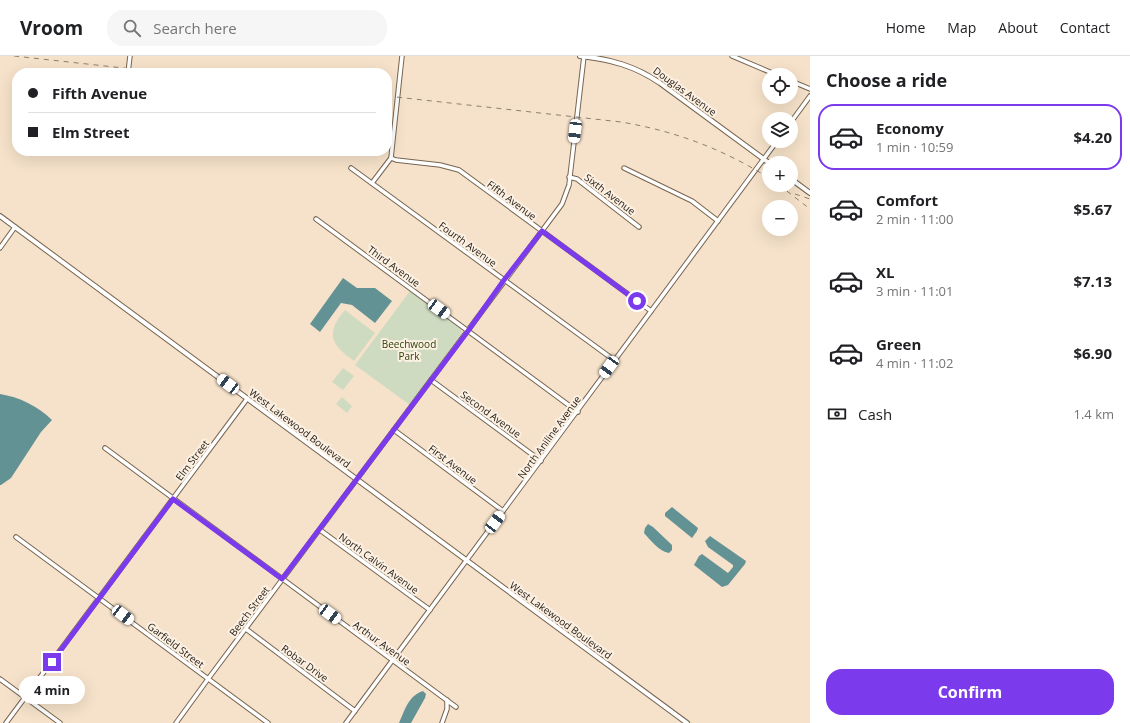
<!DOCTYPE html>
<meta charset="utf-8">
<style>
:root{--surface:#fff;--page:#f6f6f6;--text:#202124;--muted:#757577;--line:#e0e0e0;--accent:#7c3aed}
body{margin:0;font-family:"Open Sans",sans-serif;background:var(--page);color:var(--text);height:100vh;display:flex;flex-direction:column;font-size:15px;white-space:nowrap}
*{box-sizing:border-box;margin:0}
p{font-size:13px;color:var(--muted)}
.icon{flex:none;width:22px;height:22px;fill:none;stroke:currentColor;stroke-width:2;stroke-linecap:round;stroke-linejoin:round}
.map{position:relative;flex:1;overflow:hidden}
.sheet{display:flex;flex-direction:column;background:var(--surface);width:320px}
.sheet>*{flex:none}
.banner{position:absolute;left:12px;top:12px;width:380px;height:88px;border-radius:16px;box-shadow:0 4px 16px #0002;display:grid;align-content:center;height:88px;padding:0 16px;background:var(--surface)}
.fabs{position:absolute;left:762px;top:12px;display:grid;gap:8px}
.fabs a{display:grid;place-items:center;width:36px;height:36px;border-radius:50%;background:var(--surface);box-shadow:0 4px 16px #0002;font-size:20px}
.end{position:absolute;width:18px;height:18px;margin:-9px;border:5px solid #7c3aed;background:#fff;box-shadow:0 0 0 2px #fff}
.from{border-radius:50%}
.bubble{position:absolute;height:28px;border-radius:14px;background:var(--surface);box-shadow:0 4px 16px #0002;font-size:13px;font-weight:700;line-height:28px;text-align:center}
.car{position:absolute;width:12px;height:24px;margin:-12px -6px;border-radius:5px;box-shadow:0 0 3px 1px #0007;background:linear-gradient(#fff 24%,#345 0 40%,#fff 0 76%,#345 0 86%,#fff 0)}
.banner b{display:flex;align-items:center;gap:14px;height:38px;font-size:15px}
.banner b+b{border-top:1px solid var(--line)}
.banner i{width:10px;height:10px;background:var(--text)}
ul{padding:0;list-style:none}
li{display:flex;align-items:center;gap:12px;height:66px;margin:0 8px 6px;padding:0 8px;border:2px solid transparent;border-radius:16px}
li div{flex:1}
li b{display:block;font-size:15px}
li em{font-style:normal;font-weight:700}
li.active{border-color:var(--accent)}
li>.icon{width:36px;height:36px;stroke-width:1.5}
h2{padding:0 16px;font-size:18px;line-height:48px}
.pay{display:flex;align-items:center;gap:10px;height:44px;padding:0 16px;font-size:15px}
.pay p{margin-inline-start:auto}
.primary-button{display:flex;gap:8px;margin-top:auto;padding:8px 16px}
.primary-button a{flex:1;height:46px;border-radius:16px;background:var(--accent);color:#fff;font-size:16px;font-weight:700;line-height:46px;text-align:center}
header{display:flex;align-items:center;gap:24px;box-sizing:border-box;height:56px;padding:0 20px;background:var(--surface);border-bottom:1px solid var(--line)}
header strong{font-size:19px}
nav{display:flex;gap:22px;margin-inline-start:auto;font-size:14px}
.search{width:280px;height:36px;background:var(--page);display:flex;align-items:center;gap:10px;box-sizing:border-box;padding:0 14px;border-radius:16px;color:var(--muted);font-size:15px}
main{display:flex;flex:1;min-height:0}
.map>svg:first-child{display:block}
.green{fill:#cedbc0}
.water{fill:#639294}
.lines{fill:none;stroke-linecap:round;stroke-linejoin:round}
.minor-casing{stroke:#766550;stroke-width:5.5}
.tertiary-casing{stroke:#766550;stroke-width:6}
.minor{stroke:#fff;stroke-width:3.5}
.tertiary{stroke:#fff;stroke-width:4}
.rail{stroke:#8d806f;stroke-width:1;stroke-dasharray:5 5;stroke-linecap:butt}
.route{stroke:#7c3aed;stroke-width:5}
.labels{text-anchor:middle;stroke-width:4;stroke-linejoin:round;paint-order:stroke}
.street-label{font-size:10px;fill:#1f1810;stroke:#fcf0e2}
.park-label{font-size:10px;fill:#2b3f07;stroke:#fcf0e2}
</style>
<header>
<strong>Vroom</strong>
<div class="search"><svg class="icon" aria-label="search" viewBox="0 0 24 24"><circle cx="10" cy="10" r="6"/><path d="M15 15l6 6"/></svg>Search here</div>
<nav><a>Home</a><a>Map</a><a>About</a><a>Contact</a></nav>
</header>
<main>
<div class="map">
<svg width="810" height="667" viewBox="0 0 810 667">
<rect width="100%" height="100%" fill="#f6e2ca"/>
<g class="green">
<polygon points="410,235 460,272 462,277 410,349 355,309"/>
<path d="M345,254L375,277L354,305C331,289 325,277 345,254Z"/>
<polygon points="343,312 354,320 343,334 332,326"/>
<polygon points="342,341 352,350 347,357 336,348"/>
</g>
<g class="water">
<polygon points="343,222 357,232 375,232 392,245 375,267 352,249 341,247 320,276 310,268"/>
<path d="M0,338C19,341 38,350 52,364L41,376L11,422L1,429H0Z"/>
<polygon points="672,451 698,472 697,475 692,482 665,460 665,457"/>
<path d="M648,468L653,471L672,489V494L669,497C659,495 651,485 644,477L645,472Z"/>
<polygon points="710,480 746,505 745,508 728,529 722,531 694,509 699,500 702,498 728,517 733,511 733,509 708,491 705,485"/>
<path d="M423,635L426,638L425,642L411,667H399C405,654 408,640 423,635Z"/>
</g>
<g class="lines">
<g class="minor-casing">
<g id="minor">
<polyline points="732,0 777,19"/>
<polyline points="128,17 130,0"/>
<polyline points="791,25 810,33"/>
<polyline points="791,66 810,40"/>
<polyline points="391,102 396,104 440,109 459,114 651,255"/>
<polyline points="351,112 614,304"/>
<polyline points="624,112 692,145 718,165"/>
<polyline points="569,121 577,123 639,171"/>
<polyline points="372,127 391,102 402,0"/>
<polyline points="316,163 578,356"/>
<polyline points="0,192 15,171"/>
<polyline points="431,324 541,405"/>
<polyline points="394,374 503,455"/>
<polyline points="105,392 456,651"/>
<polyline points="320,474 430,554"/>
<polyline points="16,481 268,667"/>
<polyline points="246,573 355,655"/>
<polyline points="0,623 60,667"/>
<polyline points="6,667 247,343"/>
<polyline points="176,667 208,623 562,148 569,129 584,0"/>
<polyline points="346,667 777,85"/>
<polyline points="442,667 447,653 447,644"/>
</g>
</g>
<g class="tertiary-casing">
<g id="tertiary">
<path d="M580,0C610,3 635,10 660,27L769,107"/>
<polyline points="791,123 810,137"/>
<polyline points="0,160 687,667"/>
</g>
</g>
<use href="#minor" class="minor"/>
<use href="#tertiary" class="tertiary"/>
<g class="rail">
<polyline points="14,0 169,17"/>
<path d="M387,40L621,66C675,75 723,93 769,122"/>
<polyline points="779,129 810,153"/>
<polyline points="795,138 810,143"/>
</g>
</g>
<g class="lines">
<polyline class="route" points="52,606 173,443 282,523 468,275 504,224 542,175 637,245"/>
</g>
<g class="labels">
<g class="street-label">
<text transform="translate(685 35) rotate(36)" y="4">Douglas Avenue</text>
<text transform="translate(610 138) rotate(37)" y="4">Sixth Avenue</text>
<text transform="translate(512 144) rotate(37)" y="4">Fifth Avenue</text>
<text transform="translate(468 188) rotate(36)" y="4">Fourth Avenue</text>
<text transform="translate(394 210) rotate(36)" y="4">Third Avenue</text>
<text transform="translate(491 358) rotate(36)" y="4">Second Avenue</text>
<text transform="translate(300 372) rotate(37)" y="4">West Lakewood Boulevard</text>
<text transform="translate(549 381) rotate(-54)" y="4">North Aniline Avenue</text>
<text transform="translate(192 404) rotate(-53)" y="4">Elm Street</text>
<text transform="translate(453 408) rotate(37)" y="4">First Avenue</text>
<text transform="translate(379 507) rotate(36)" y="4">North Calvin Avenue</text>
<text transform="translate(249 555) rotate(-53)" y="4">Beech Street</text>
<text transform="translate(561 564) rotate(36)" y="4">West Lakewood Boulevard</text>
<text transform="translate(382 587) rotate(36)" y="4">Arthur Avenue</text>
<text transform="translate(176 589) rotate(37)" y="4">Garfield Street</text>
<text transform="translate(305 607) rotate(36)" y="4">Robar Drive</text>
</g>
<g class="park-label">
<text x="409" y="292">Beechwood<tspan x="409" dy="12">Park</tspan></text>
</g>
</g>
</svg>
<div class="fabs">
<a><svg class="icon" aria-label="locate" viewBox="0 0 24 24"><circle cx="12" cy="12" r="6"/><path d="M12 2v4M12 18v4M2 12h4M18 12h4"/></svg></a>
<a><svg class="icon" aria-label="layers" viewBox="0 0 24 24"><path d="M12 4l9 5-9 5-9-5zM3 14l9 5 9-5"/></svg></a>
<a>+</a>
<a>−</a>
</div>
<i class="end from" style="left:637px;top:245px"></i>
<i class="end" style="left:52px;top:606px"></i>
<div class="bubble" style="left:19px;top:620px;width:66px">4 min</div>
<i class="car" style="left:575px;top:75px;rotate:187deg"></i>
<i class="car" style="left:439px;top:253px;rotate:126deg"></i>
<i class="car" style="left:609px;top:311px;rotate:216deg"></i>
<i class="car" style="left:228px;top:328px;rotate:307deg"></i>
<i class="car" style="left:495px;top:466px;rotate:37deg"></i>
<i class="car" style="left:330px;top:558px;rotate:126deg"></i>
<i class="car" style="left:123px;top:559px;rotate:127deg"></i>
<div class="banner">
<b><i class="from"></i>Fifth Avenue</b>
<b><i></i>Elm Street</b>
</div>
</div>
<section class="sheet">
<h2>Choose a ride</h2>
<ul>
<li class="active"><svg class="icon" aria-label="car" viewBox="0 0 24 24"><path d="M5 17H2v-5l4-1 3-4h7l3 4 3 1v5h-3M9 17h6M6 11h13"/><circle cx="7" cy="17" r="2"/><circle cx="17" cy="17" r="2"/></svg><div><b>Economy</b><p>1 min · 10:59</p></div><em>$4.20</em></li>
<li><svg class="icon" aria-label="car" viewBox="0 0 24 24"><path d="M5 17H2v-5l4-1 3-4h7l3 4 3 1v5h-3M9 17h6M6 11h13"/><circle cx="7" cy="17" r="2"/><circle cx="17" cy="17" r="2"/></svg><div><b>Comfort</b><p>2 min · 11:00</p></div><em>$5.67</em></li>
<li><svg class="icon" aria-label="car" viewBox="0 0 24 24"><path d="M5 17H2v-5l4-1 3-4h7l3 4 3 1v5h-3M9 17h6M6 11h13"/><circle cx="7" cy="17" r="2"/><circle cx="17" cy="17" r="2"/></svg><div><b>XL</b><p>3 min · 11:01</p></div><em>$7.13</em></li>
<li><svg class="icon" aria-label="car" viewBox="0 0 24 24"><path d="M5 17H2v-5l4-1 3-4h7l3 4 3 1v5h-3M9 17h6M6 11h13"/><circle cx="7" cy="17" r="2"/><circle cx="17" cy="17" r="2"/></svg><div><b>Green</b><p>4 min · 11:02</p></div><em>$6.90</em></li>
</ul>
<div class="pay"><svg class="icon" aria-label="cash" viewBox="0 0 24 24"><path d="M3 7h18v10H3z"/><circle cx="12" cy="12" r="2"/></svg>Cash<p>1.4 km</p></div>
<div class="primary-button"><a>Confirm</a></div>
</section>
</main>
